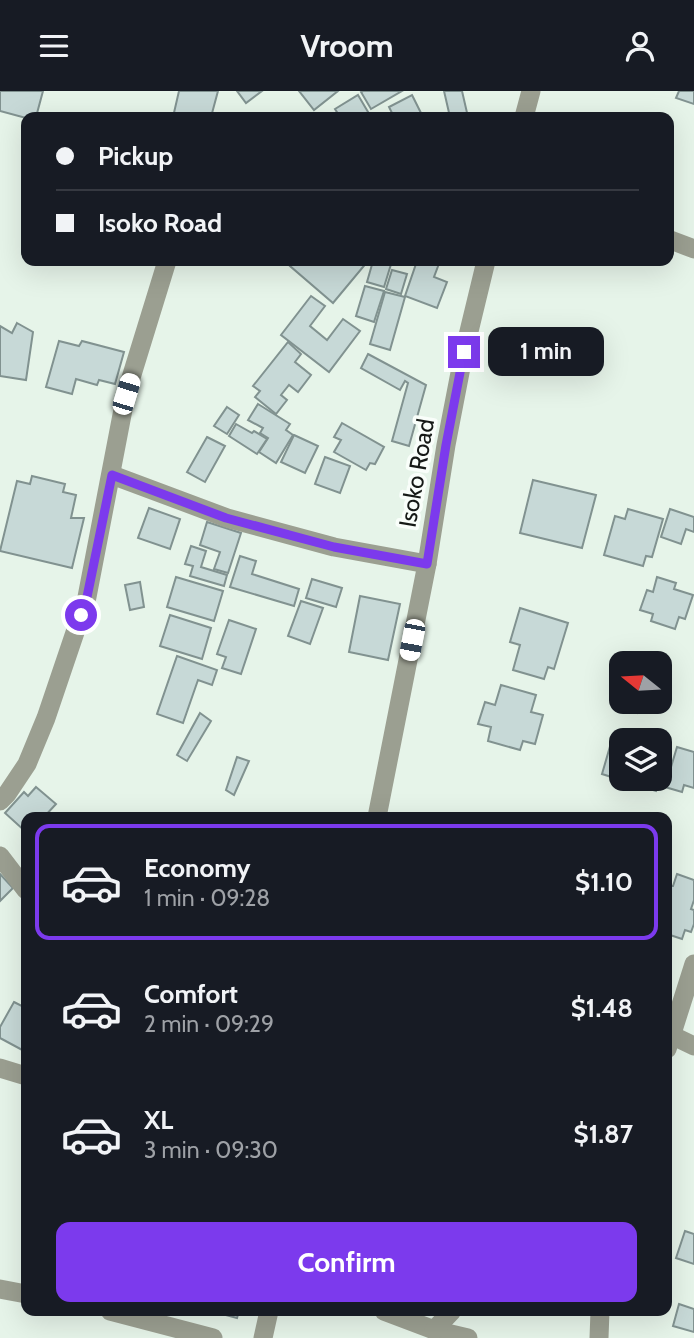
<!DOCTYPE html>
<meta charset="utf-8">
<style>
:root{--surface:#171b24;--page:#242831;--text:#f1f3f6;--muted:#9ea1a6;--line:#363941;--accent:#7c3aed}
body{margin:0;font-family:Cabin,sans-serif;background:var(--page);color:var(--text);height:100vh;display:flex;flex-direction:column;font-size:26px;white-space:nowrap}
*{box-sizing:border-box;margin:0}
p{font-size:23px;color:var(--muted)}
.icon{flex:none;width:38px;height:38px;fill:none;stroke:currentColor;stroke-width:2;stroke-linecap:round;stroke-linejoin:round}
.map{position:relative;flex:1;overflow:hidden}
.sheet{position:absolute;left:21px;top:721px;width:651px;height:504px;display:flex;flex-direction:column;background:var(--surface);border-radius:14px;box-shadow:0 7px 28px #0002}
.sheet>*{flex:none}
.banner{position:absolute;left:21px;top:21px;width:653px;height:154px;border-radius:14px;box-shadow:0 7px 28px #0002;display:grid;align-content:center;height:154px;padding:0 35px;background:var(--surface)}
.needle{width:46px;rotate:288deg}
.buttons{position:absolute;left:609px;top:560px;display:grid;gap:14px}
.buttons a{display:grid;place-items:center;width:63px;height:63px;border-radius:14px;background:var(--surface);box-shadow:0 7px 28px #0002;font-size:35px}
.end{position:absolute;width:32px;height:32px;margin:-16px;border:9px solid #7c3aed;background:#fff;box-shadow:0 0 0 4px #fff}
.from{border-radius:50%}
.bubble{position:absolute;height:49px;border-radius:14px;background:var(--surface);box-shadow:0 7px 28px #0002;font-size:23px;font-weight:700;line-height:49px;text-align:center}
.car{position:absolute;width:21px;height:42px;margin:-21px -10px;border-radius:9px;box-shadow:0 0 5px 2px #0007;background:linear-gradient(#fff 24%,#345 0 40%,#fff 0 76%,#345 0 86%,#fff 0)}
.banner b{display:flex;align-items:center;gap:24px;height:66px;font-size:26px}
.banner b+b{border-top:2px solid var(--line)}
.banner i{width:18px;height:18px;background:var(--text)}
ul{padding:12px 0 0;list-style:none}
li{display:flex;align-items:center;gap:21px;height:116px;margin:0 14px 10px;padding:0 21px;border:4px solid transparent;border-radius:14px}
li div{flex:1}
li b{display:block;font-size:26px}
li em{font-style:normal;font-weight:700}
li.current{border-color:var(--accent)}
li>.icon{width:63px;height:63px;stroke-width:1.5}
.cta{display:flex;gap:14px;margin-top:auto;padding:14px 35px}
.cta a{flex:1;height:80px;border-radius:14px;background:var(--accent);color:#fff;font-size:28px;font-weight:700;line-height:80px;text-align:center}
header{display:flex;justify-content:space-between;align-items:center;height:91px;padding:0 35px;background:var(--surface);font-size:32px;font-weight:700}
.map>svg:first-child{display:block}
.building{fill:#c7d9d7;stroke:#819290;stroke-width:2}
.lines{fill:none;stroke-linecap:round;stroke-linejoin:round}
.minor{stroke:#9b9f91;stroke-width:19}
.tertiary{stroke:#9b9f91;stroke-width:19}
.route{stroke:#7c3aed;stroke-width:9}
.labels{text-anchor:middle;stroke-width:7;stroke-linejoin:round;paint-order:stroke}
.street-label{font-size:24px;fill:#151916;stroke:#f9fefa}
</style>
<header><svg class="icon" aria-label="menu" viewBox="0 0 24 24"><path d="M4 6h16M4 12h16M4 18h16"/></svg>Vroom<svg class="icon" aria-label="person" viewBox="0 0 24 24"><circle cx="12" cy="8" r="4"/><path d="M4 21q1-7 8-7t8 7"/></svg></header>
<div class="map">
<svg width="694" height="1247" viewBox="0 0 694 1247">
<rect width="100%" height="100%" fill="#e6f4e9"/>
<g class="building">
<polygon points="0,0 43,0 36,26 26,27 0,20"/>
<polygon points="179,0 218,0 211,26 173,26"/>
<polygon points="237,0 262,0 246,12"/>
<polygon points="299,0 338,0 314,19"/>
<polygon points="363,0 402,0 371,18 361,1"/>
<polygon points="444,0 462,0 468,26 450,26"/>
<polygon points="679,0 694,0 694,13 676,7"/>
<polygon points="358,4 371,26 340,26 335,18"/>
<polygon points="412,4 423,26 394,26 389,16"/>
<polygon points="294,170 368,170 333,212 290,175"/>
<polygon points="373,170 392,170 384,196 367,191"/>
<polygon points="417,170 440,170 434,186 447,191 437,217 405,205"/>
<polygon points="392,179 407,183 401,203 386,198"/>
<polygon points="365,195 384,200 374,231 356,225"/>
<polygon points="385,201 405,206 390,259 370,253"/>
<polygon points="311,205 325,215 310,235 327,249 343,228 360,240 329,281 281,244"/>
<polygon points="17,232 33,241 26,289 0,285 0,235 12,242"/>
<polygon points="59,250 79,255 82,250 124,261 115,293 99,289 97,294 76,288 72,303 46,296"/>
<polygon points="288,251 301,263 295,271 311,284 298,301 289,294 281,304 287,309 276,323 255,306 260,300 253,295"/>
<polygon points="368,263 426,294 409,355 392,350 408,292 405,290 400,299 361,277"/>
<polygon points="258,313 290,333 286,339 293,344 276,372 259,361 268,347 260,342 263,337 248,329"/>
<polygon points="227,316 239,324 227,343 214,335"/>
<polygon points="342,332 384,356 375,373 370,372 366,379 334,361 341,349 334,346"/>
<polygon points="236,333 252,342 254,340 267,348 257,363 229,345"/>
<polygon points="294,344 318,355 305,382 281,371"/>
<polygon points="207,346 225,355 205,391 187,381"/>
<polygon points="325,366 350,375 340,402 315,393"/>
<polygon points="32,385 65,393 63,401 76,404 71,427 84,427 72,477 0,460 17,390 30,393"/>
<polygon points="533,389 596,404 582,457 520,442"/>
<polygon points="149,417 180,428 170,458 138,447"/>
<polygon points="628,418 663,428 652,466 646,465 643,475 604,464 615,425 625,428"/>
<polygon points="670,418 694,426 694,441 686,438 681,453 661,446"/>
<polygon points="207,431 241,442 228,482 214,478 220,461 200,454"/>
<polygon points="191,455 206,460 201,476 227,484 224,495 190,485 193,475 185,473"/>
<polygon points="240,465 256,470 252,483 299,498 294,515 230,496"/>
<polygon points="176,486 223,500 214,530 167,516"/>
<polygon points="657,486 676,492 674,498 693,504 685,528 679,526 675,538 651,530 653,523 640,519 647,499 653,501"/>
<polygon points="312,488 342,497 336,516 306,507"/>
<polygon points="140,491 144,516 130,519 125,494"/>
<polygon points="360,505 400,513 388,569 349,561"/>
<polygon points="301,510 323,517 310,553 288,545"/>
<polygon points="520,517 568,532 554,578 548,576 544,588 513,579 520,554 510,551"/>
<polygon points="170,524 211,537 202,568 160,555"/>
<polygon points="229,529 256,538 241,583 222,577 226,566 217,563"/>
<polygon points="177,565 217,579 212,594 198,589 183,632 157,623"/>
<polygon points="501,594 536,604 531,621 543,624 535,653 523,650 520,659 488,650 491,636 478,633 485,611 495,614"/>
<polygon points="660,597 665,608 638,622 632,611 660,611"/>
<polygon points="200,622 211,630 187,670 177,664"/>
<polygon points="622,645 637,649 621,649 621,688 659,688 656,700 602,683 611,652 618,654"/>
<polygon points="660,656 668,659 660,687"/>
<polygon points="677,656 694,661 694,697 684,694 682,701 665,696"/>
<polygon points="237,666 249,670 234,704 226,699"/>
<polygon points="36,696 56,713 44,726 26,726 26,741 5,722 24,701 28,705"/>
<polygon points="0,783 13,797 0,810"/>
<polygon points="677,783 694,789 694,809 691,818 694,819 694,833 691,841 685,839 682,848 667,843 667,795 673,795"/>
<polygon points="14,911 26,917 26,961 0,947 0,936"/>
<polygon points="685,1140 694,1143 694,1173 676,1167"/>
<polygon points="679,1213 694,1218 694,1241 673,1235"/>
<polygon points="211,1220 239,1220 237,1227"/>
</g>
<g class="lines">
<g class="minor">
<polyline points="668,148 694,158"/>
<polyline points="112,384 227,427 334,456 427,473"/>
<polyline points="0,710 7,703 27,673 46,627 87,506 126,303 167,170"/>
<polyline points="0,765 26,799"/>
<polyline points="667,942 694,955"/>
<polyline points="667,958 694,873"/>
<polyline points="0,977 26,985"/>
<polyline points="0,1198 26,1203"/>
<polyline points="110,1220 213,1247"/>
<polyline points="384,1220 434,1239 468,1247"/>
<polyline points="434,1239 452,1220"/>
<polyline points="599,1247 600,1220"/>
</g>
<g class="tertiary">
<polyline points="524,26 531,0"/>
<polyline points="377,726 427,473 446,354 464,261 486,170"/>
<polyline points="263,1247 269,1220"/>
</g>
</g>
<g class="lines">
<polyline class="route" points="81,524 87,506 112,384 226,427 334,456 427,473 446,354 464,261"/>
</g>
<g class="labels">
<g class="street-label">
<text transform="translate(417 382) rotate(-80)" y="8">Isoko Road</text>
</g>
</g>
</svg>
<div class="buttons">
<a><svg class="needle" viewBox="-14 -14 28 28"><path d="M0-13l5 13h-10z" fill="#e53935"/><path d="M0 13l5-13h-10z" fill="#9ea1a6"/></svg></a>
<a><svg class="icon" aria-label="layers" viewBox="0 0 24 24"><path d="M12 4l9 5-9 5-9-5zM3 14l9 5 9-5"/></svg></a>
</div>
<i class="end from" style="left:81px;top:524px"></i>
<i class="end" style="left:464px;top:261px"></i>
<div class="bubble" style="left:488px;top:236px;width:116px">1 min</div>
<i class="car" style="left:126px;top:303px;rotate:17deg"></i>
<i class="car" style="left:412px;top:549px;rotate:191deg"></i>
<div class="banner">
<b><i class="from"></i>Pickup</b>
<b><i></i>Isoko Road</b>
</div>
<section class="sheet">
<ul>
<li class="current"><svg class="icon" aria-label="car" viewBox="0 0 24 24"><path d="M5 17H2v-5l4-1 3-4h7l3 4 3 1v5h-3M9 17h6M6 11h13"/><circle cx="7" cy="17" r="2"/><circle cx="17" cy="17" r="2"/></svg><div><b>Economy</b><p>1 min · 09:28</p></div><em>$1.10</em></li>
<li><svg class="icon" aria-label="car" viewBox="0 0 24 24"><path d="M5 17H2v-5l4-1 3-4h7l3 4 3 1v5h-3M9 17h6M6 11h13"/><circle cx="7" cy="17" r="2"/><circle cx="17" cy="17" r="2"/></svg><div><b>Comfort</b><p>2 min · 09:29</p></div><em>$1.48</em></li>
<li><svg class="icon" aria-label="car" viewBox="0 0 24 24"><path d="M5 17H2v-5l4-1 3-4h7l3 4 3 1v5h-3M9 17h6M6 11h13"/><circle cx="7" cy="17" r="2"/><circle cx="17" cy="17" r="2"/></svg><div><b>XL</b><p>3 min · 09:30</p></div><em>$1.87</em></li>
</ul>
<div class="cta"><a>Confirm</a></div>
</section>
</div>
